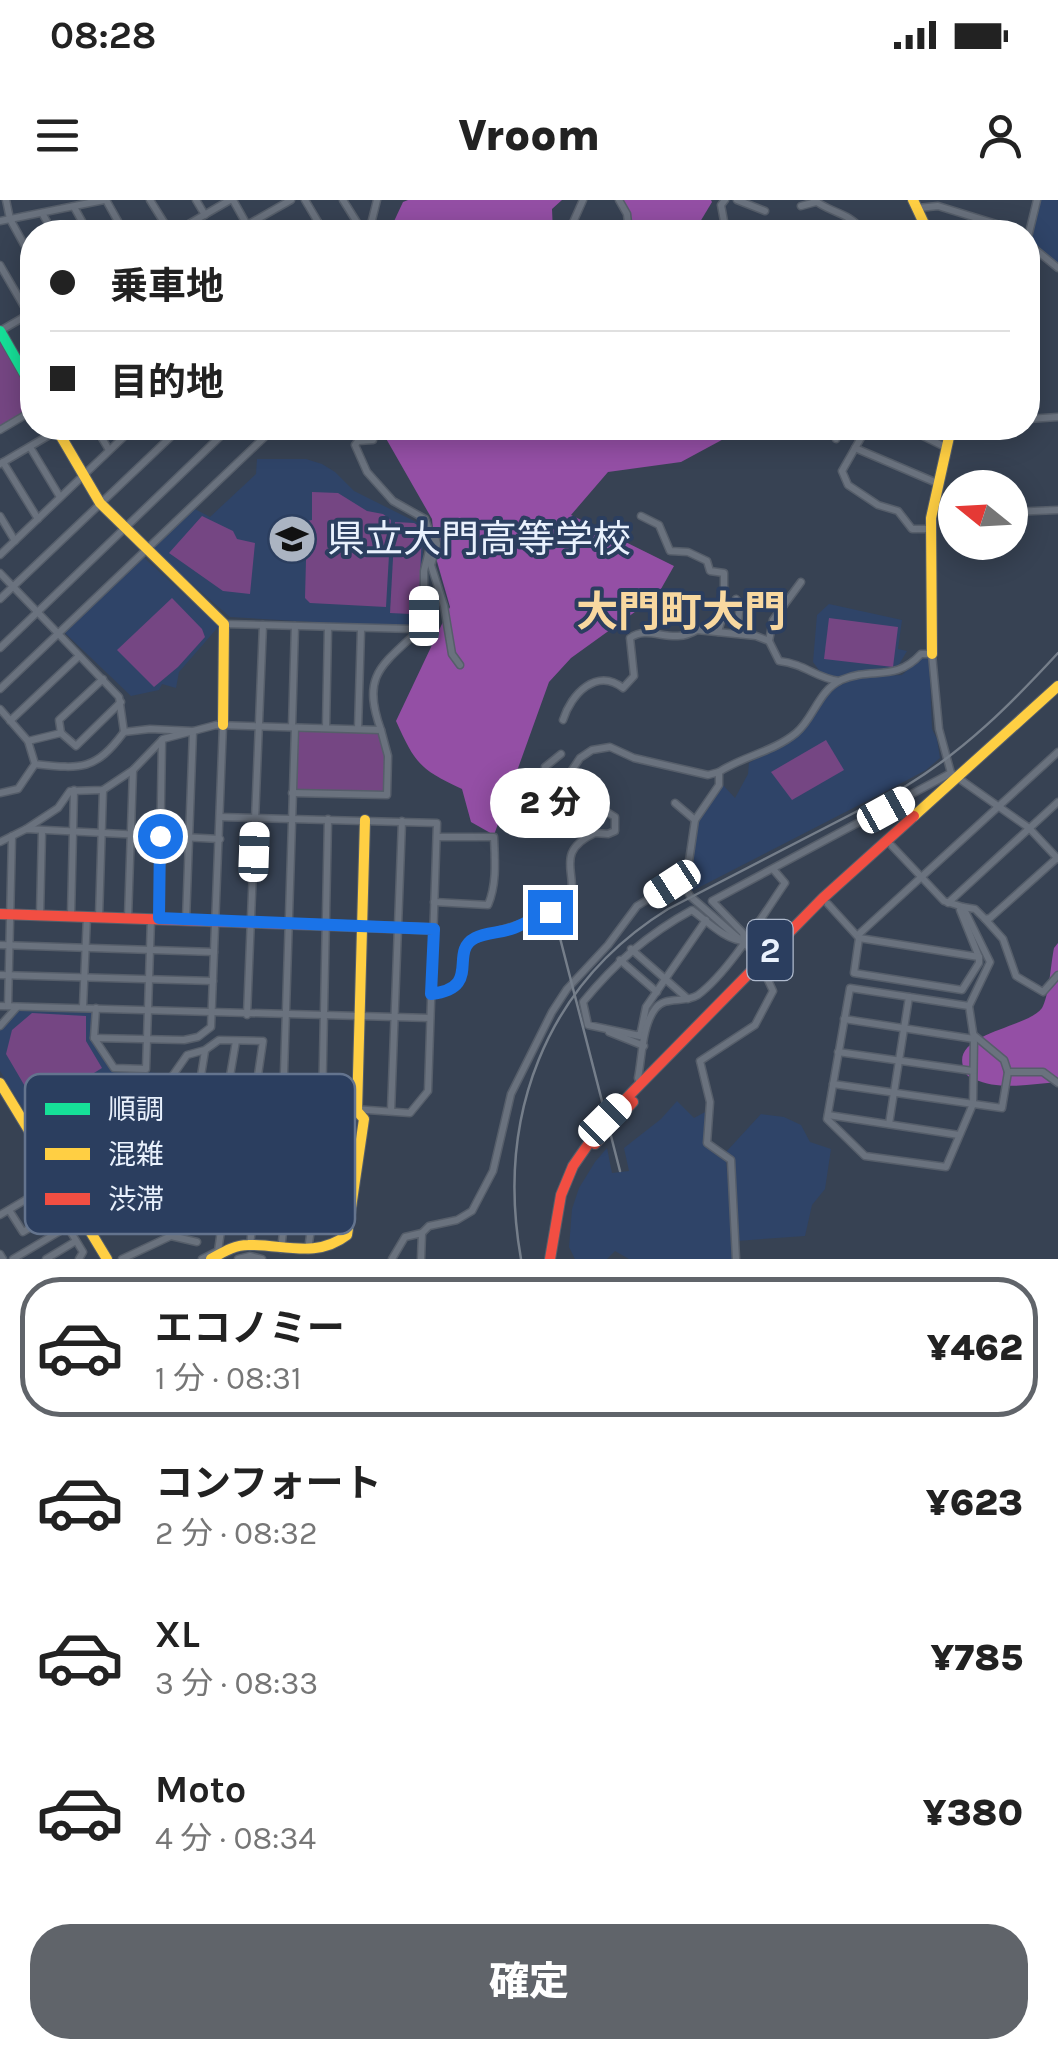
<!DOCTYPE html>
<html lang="ja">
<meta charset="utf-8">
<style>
:root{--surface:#fff;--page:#f6f6f6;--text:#222;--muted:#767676;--line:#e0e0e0;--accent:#60646a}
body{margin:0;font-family:Karla,"Noto Sans JP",sans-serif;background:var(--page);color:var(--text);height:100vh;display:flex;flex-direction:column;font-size:38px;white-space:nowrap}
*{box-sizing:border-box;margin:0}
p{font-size:32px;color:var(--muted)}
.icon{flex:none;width:55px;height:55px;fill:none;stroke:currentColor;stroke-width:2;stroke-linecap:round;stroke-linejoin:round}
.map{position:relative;height:1059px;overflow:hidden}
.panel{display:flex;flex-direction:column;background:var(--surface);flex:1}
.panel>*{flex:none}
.hud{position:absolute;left:20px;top:20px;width:1020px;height:220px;border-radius:40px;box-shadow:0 5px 25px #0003;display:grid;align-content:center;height:220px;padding:0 30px;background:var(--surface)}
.needle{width:65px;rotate:288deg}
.fabs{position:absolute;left:938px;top:270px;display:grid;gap:20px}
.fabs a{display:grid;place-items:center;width:90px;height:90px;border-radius:50%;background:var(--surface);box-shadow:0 5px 25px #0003;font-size:50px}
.end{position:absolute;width:45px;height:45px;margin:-22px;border:12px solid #1a73e8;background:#fff;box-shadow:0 0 0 5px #fff}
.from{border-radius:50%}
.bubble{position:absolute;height:70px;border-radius:35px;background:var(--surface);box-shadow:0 5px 25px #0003;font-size:32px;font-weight:800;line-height:70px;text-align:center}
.car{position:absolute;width:30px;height:60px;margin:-30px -15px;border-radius:12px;box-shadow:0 0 8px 2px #0007;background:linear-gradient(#fff 24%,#345 0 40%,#fff 0 76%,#345 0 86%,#fff 0)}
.hud b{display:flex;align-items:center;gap:35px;height:95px;font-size:38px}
.hud b+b{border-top:2px solid var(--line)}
.hud i{width:25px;height:25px;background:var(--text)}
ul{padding:18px 0 0;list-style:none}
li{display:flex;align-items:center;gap:30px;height:140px;margin:0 20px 15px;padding:0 10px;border:5px solid transparent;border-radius:40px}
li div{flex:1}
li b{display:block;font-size:38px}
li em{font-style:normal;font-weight:800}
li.selected{border-color:var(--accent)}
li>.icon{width:90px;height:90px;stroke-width:1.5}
.button{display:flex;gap:20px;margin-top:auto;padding:20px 30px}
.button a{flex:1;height:115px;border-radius:40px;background:var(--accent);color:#fff;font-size:40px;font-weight:800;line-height:115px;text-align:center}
.status{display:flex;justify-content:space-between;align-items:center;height:70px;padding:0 50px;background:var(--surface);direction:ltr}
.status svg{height:28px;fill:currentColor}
header{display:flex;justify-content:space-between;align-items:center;height:130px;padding:0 30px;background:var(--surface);font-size:45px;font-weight:800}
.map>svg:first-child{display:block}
.built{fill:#2f4468}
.green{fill:#754683}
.forest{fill:#944fa5}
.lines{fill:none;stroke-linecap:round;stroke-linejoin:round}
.street-casing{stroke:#565e6a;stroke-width:9}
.fast-casing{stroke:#565e6a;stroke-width:12}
.slow-casing{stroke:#565e6a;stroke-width:12}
.jam-casing{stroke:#565e6a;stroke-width:12}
.street{stroke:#6a727e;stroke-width:6}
.fast{stroke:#16e098;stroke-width:10}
.slow{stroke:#ffcf43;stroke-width:10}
.jam{stroke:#f24e42;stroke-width:10}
.rail{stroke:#757e8a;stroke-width:2.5}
.route{stroke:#1a73e8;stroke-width:12}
.labels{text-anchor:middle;stroke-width:8;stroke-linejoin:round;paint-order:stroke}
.shield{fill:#2b3e5f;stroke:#b0bbce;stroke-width:2.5}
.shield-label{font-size:35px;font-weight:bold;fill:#e9f1fd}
.poi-label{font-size:38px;fill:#e9f1fd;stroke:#2b3e5f;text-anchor:start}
.quarter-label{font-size:42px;font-weight:bold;fill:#f8d8a0;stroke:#2b3e5f}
.key{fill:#2b3e5f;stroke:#64748e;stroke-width:2.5}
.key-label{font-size:28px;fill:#e9f1fd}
</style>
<div class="status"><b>08:28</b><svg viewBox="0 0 49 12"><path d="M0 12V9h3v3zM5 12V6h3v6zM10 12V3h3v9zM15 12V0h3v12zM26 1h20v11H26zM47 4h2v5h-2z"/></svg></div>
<header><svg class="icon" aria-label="menu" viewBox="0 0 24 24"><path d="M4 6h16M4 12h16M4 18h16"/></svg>Vroom<svg class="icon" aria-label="person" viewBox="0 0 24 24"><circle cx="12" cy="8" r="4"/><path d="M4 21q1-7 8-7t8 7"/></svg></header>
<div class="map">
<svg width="1058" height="1059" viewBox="0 0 1058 1059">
<rect width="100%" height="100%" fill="#374253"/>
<g class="built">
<polygon points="1038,0 1058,0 1058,64 1029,38"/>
<polygon points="257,259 306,259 322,264 335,272 354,291 420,324 423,330 422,414 414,424 399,427 230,417 152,349 193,308 210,317 256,274"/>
<polygon points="142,356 219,426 179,472 176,488 162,484 159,490 131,496 64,432"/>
<polygon points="829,404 902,420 898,449 907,451 897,468 840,477 827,477 821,473 813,462 817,415"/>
<polygon points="929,458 932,529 937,539 940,558 926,570 894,587 692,691 686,678 691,663 696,624 722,584 735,598 748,574 749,563 803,531 818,504 838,486 860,477 902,475 919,459"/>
<polygon points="19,808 86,809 94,812 92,839 114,870 157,873 137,911 146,933 71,985 0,871 0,829"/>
<polygon points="677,901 694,918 707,911 704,938 706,947 726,962 732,1019 732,1059 629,1059 615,1051 607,1059 575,1059 569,1047 572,1009 579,988 595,962 607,948 612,973 629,971 624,948 661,919"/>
<polygon points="761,914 784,917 801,925 810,942 831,949 825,989 812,1005 805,1036 736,1041 739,1035 734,958 726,952"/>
</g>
<g class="green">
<polygon points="0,139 32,198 32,207 0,227"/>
<polygon points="312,292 338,293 367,311 383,314 391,320 386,407 310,403 305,398 307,321 312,320"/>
<polygon points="202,316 233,331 237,339 255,343 250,394 223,391 169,353"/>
<polygon points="395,322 414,323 422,328 419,407 410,414 390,413"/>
<polygon points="172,398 202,429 205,437 178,467 154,487 117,450"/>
<polygon points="829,418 898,427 893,467 824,459"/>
<polygon points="298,529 378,533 385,557 384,592 295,590"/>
<polygon points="826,540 844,570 792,600 771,572"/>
<polygon points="32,813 86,816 86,841 102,868 44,904 33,900 6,854 12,830"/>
</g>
<g class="forest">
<polygon points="408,0 562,0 552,9 553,32 389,32 403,2"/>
<polygon points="616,0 711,0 712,2 694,32 633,32"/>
<path d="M380,228H733L731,235L681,262L608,272L571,315L674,366L657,396L571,458L549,482L494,635L471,622L462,589C419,569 415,563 396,521L450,407L436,358L432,319Z"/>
<path d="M1058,743V882C1031,884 1000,891 974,879C967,876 967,876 964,869C949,833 1028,828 1042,808C1049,797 1051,762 1054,748Z"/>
</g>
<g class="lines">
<g class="street-casing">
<g id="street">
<polyline points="6,0 10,19 32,59"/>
<polyline points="106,0 124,32"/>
<polyline points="150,0 170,32"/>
<polyline points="196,0 205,15"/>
<polyline points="233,0 251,32"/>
<polyline points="305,0 324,32"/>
<polyline points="343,0 363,32"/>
<polyline points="583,0 571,27 583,32"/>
<polyline points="619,0 627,14 629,32"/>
<polyline points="725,0 721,5 726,32"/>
<polyline points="737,0 765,11"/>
<path d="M814,0C832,14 848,11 864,32"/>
<polyline points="801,6 816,2"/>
<polyline points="74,7 88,32"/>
<polyline points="918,8 938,6 1022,32"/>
<polyline points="42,13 53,32"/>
<polyline points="0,21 104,0"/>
<polyline points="175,32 230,0"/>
<polyline points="235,32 291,0"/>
<polyline points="303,32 319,23"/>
<polyline points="369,32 377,0"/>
<polyline points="1028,37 1037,0"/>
<polyline points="1028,38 1031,46 1058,68"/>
<polyline points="0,65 29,115"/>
<polyline points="0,131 31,113"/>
<polyline points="18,160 32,152"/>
<polyline points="1028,219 1058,217"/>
<polyline points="96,228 109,250"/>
<polyline points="374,228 373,240 358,241 355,245 367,272 393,301 425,319 432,339 424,371 424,416 414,429"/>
<polyline points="856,228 862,236 842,271 848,285 878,305 898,311 912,329 931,329"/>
<polyline points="907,228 947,248"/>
<polyline points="0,230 32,211"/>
<polyline points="836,239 841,228"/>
<polyline points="30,247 60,297"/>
<polyline points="855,248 937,283"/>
<polyline points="3,262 38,319"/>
<polyline points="0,264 58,230"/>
<polyline points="933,305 955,306"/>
<polyline points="1010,312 1058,310"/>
<polyline points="0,316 15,341"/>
<polyline points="641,316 659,325 670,351 688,352 707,361 710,371 724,373 724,411 718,432"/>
<polyline points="434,333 437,344 431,365 444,406 452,454 460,465"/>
<polyline points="0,355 133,228"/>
<polyline points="0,373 119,497 124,532 150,529 193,531 186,720"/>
<polyline points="0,399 180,228"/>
<polyline points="736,399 740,405 737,431"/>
<path d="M224,424L414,429L415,434C379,467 362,478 381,530"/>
<polyline points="769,441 773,420 801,382"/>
<polyline points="0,448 229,228"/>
<polyline points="0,489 274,228"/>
<path d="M0,509L28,541L35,564C81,569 95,571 124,532"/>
<path d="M563,520C571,494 597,467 623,488L634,476L630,438C649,424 672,446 697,430L756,436L769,441L779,461C806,464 815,478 839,481"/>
<polyline points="10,521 79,456"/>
<polyline points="292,527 295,426"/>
<polyline points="326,528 328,428"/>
<polyline points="358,529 361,430"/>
<polyline points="61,533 59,520 103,479"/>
<polyline points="28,541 61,533 76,546 121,502"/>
<polyline points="561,554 545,567 547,575 557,580 570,573 580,558 592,550 610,547 634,558 708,575 719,572"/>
<polyline points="0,593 18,589 35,564"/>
<polyline points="675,603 695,620"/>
<polyline points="26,629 58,608 70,591 103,590 133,570 163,539 216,525 381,530 388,556 387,595 292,593"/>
<polyline points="0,642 26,629 220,639"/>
<polyline points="892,646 944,701 963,707 990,762 969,806 974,839 973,904 946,967 865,956 827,919 850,788 969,806"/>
<polyline points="681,679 690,696 761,758"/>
<path d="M434,702L488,705C497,684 495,660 494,637H437"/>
<polyline points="948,703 1058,602"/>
<polyline points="828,704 859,738 854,773 962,790 979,763 979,757 960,710"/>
<polyline points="963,707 975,709 985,719 990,718 1057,658"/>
<polyline points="40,715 42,631"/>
<polyline points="71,715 74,590"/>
<polyline points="99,717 103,590"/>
<polyline points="128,718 133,570"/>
<polyline points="159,718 162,540"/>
<polyline points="985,719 1003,739 1016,776 1043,792 1058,775"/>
<path d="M706,720L646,807L640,836L588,825L583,802C615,763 648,734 692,710C707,721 726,741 745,741"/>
<polyline points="858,735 1058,552"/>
<polyline points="859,738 979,757"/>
<polyline points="744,741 743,733 712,701 951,573"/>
<polyline points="0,745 214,752"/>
<polyline points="631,749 688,799"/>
<polyline points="620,760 657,792"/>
<polyline points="0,775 213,781"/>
<path d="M431,794C482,789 448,757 472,741C491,728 559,721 569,698C580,675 552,653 595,633L608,634L615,631V617L594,604L570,573"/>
<polyline points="0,806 430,818"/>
<polyline points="8,806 12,636"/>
<polyline points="83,806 87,716"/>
<polyline points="96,808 94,838 114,868 146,869 151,719"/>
<polyline points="247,815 263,425"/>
<polyline points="844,819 974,839"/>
<polyline points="0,826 17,807"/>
<polyline points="609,832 644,846"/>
<polyline points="975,836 1004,860 1008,872 1043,872 1058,883"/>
<polyline points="94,838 184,840 198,837 211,827 223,525"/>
<polyline points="838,852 973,871"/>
<path d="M640,883L638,878C642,858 642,826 655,809C665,795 684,804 698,795C729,772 763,715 785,683L773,669"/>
<polyline points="833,884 1002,908 1008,872"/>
<polyline points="171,888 283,904 410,913 428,891 437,623 220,617"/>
<polyline points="283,904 295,528"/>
<polyline points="322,908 328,619"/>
<polyline points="391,911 402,621"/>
<polyline points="828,915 959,935"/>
<polyline points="889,924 909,797"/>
<polyline points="190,943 205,851"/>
<polyline points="218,946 236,841"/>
<polyline points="247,950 263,841 219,840 205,850 187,855 173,875 165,923 182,942 293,956 298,928 252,920"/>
<polyline points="9,1010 23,1032 58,1011 83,1052 79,1059"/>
<polyline points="0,1015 59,980"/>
<path d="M422,1033L429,1026L457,1020L472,1011L493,971L511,894L552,812L567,789L608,745L637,706L681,679L688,668L695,620L719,585V572C743,556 773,552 796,533C814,518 818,491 841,480C873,466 894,483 921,454H932L939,529L951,573L1029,628L1058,659"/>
<polyline points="250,1046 257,980"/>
<polyline points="281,1049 289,984"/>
<polyline points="308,1050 328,908"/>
<polyline points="0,1054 3,1059"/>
<polyline points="13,1059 67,1027"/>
<polyline points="46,1059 76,1041"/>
<polyline points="122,1059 171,1036 197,1042"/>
<polyline points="202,1059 218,1051 229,976 354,990"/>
<polyline points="238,1059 250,1056 262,1059"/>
<polyline points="392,1059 405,1037 422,1033 421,1059"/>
<polyline points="736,1059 731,960 707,943 710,902 700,861 755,825 773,791 762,767"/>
</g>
</g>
<g class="fast-casing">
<polyline id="fast" points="0,131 32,187"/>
</g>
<g class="slow-casing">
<g id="slow">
<polyline points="913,0 928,32"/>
<polyline points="56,228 100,303 224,424 223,525"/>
<polyline points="932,454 931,318 951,228"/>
<polyline points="914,616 1058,486"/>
<polyline points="0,883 107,1059"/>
<path d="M211,1059C222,1053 234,1045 248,1045C283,1044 316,1059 347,1035L364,919L357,911L365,620"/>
</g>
</g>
<g class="jam-casing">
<g id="jam">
<polyline points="0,714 434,729"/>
<polyline points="595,944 633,902"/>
<polyline points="550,1059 561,995 573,966 605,920 823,698 914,616"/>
</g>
</g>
<use href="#street" class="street"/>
<use href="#fast" class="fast"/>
<use href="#slow" class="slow"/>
<use href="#jam" class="jam"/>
<g class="rail">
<polyline points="560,738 620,971"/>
<path d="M521,1059C496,918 544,786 668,709L906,586C965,550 1011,504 1058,453"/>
</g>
</g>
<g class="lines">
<path class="route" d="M160,636L159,718L434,729L431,794C483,788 448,752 475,738C486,732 502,733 514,728C526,723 537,717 550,712"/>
</g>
<defs>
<g id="school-disc" transform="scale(2.5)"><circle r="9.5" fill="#abb4c2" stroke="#2b3e5f"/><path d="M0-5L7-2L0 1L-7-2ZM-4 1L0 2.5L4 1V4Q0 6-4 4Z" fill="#111"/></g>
</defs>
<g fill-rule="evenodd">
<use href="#school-disc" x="292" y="339"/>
</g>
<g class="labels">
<rect class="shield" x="747.5" y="720" width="45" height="60" rx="8"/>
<g class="shield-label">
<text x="770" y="762">2</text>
</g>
<g class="poi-label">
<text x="327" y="352">県立大門高等学校</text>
</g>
<g class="quarter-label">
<text x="681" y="426">大門町大門</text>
</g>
</g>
<rect x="25" y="874" width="330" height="160" rx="15" class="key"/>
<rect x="45" y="903" width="45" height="12" fill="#16e098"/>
<rect x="45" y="948" width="45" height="12" fill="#ffcf43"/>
<rect x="45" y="993" width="45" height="12" fill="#f24e42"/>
<g class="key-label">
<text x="108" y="919">順調</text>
<text x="108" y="964">混雑</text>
<text x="108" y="1009">渋滞</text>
</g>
</svg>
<div class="fabs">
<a><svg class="needle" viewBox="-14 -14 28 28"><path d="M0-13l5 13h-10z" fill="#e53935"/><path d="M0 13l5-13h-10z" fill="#767676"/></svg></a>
</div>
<i class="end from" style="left:160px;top:636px"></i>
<i class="end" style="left:550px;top:712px"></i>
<div class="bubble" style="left:490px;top:568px;width:120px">2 分</div>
<i class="car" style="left:424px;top:416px;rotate:0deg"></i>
<i class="car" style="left:886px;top:610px;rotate:61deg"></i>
<i class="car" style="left:254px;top:652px;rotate:2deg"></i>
<i class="car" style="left:672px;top:684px;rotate:237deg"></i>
<i class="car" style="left:605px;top:920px;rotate:45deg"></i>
<div class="hud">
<b><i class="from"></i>乗車地</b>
<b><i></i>目的地</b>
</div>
</div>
<section class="panel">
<ul>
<li class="selected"><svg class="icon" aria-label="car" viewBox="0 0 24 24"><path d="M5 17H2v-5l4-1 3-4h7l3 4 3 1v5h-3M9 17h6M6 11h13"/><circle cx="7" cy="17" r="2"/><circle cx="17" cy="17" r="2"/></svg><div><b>エコノミー</b><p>1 分 · 08:31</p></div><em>¥462</em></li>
<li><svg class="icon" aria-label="car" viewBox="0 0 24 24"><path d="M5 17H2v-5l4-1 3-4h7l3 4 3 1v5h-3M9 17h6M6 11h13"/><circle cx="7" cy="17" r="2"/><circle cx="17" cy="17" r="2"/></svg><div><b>コンフォート</b><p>2 分 · 08:32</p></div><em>¥623</em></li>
<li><svg class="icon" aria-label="car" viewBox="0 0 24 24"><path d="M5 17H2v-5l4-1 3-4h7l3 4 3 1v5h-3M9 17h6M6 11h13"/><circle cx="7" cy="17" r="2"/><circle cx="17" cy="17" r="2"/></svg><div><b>XL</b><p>3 分 · 08:33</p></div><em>¥785</em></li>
<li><svg class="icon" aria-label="car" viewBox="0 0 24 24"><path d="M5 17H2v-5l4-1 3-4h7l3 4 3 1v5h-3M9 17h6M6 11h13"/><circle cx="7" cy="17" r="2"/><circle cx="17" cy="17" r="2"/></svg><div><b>Moto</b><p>4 分 · 08:34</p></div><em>¥380</em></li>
</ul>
<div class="button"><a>確定</a></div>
</section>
